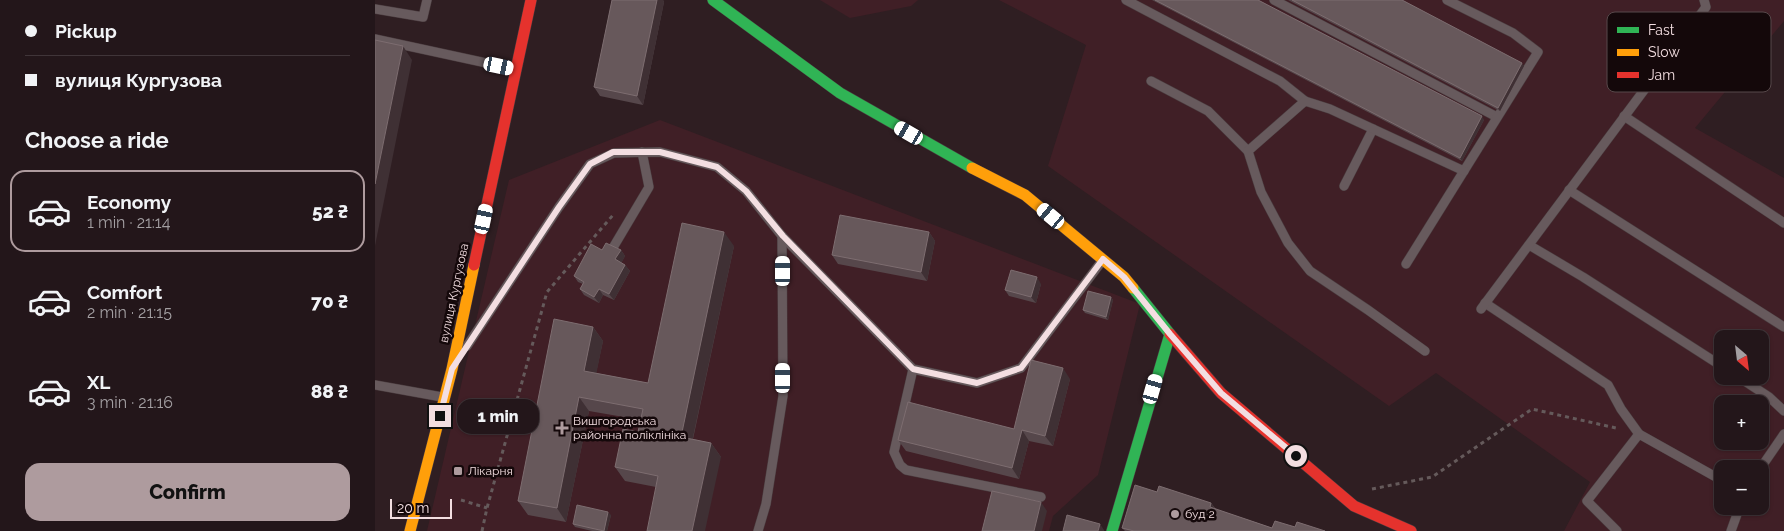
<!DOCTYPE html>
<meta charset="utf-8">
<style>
:root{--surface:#23161a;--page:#2b1f23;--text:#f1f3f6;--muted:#a39fa2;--line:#403539;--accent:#ae9b9e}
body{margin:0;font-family:Raleway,sans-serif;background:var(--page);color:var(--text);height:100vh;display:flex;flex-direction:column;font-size:19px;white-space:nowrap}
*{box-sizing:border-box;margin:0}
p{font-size:16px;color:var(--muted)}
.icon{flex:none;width:28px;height:28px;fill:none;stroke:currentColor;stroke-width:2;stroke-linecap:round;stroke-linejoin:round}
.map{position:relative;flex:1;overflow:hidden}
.panel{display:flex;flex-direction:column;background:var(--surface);width:375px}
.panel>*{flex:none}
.guide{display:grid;align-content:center;height:110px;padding:0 25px;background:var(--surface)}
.needle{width:32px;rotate:152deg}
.tools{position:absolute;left:1339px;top:330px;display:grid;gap:10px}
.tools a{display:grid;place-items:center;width:55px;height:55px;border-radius:10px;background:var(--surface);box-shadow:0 1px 4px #0004,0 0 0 1px var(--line);font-size:25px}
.scale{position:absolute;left:15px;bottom:12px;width:62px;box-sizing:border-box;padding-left:5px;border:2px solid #f3dee1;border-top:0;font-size:14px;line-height:18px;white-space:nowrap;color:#f3dee1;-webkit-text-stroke:4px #14080a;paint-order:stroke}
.end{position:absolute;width:22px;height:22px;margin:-11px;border:6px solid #f3dee1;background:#111;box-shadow:0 0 0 2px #111}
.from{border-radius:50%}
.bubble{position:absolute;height:35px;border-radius:15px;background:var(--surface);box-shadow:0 1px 4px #0004,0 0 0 1px var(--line);font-size:16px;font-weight:800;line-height:35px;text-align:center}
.car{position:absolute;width:15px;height:30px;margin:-15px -8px;border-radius:6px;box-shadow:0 0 4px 1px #0007;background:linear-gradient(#fff 24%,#345 0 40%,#fff 0 76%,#345 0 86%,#fff 0)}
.guide b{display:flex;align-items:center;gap:18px;height:48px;font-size:19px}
.guide b+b{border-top:1px solid var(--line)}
.guide i{width:12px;height:12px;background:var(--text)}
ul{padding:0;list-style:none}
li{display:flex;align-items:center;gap:15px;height:82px;margin:0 10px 8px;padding:0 15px;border:2px solid transparent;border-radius:15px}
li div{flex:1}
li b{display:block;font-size:19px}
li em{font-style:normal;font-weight:800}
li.current{border-color:var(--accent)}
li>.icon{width:45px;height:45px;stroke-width:1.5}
h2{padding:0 25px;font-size:22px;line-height:60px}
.button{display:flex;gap:10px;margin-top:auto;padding:10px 25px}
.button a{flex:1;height:58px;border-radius:15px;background:var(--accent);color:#111;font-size:20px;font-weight:800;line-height:58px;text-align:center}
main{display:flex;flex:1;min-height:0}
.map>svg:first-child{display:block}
.built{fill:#401f26;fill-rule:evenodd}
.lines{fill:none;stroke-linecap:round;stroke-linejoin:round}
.lane-casing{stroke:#4a3c3f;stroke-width:10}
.fast-casing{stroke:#4a3c3f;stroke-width:12}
.slow-casing{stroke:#4a3c3f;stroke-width:12}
.jam-casing{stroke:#4a3c3f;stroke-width:12}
.path{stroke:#655a5b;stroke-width:3;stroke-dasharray:4 4;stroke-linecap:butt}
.lane{stroke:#675a5d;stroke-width:9}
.fast{stroke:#30b455;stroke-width:11}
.slow{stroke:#ff9f0a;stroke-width:11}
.jam{stroke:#e5322d;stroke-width:11}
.wall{fill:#56474b}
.shaded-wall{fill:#3f3034}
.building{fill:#67585b;stroke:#7d6d70}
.route{stroke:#f3dee1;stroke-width:6}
.poi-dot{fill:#ae9b9e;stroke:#14080a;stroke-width:2}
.labels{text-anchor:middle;stroke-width:5;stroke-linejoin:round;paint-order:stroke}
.street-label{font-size:12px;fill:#f3dee1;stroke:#14080a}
.poi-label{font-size:12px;fill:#f3dee1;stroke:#14080a;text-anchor:start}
.key{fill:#14080a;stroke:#57484a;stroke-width:1}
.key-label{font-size:14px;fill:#f3dee1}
</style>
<main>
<section class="panel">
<div class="guide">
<b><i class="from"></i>Pickup</b>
<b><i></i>вулиця Кургузова</b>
</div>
<h2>Choose a ride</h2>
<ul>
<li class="current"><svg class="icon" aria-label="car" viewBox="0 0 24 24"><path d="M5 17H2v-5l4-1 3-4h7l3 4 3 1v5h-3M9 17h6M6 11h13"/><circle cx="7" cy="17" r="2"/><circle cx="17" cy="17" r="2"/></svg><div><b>Economy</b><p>1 min · 21:14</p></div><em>52 ₴</em></li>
<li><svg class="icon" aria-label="car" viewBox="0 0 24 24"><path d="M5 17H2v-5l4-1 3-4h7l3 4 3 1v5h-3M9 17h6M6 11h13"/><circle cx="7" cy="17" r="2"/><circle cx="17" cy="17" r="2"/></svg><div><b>Comfort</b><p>2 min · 21:15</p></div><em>70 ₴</em></li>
<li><svg class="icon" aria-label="car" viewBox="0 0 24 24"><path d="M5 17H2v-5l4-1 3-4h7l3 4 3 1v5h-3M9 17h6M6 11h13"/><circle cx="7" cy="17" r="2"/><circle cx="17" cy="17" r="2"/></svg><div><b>XL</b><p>3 min · 21:16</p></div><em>88 ₴</em></li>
</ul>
<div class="button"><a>Confirm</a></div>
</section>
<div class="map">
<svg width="1409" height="531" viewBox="0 0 1409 531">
<rect width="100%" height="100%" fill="#2f1e22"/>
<g class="built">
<polygon points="445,0 543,0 536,6 475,18"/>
<path d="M624,0H1409V21L1320,128L1409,178V531H1189L1215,482L1061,373L1014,406L673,166L711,45ZM1348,339H1385V376H1348ZM1348,404H1385V441H1348ZM1348,469H1385V506H1348Z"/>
<polygon points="285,120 765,304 723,475 678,516 674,531 52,531 134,180"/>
</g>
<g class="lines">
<g class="lane-casing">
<g id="lane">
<polyline points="751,0 905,81 930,101"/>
<polyline points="899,0 1122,117"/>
<polyline points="0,9 48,17 52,0"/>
<polyline points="0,39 139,69"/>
<polyline points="776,81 833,111 873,151"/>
<polyline points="1249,116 1409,223"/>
<polyline points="969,186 998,129"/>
<polyline points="1194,190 1409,327"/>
<polyline points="407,236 538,369 602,383 646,368 727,261"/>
<polyline points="1154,245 1208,277 1348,367"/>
<polyline points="239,246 274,187 267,152"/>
<polyline points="1031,264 1163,52 1138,33 1072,0"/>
<polyline points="1110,303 1233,385 1246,409 1264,434"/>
<polyline points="1106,309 1331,7 1329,0"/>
<polyline points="92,346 184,207 215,164 239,153 285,152 342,167 371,191 407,236 408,396 391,504 383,531"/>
<polyline points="1050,351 993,310 935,271 913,243 886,192 873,151 930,101 955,109 1089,171"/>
<polyline points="538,369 519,452 525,465 531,470 666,497"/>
<polyline points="1362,376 1394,397 1409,411"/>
<polyline points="0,385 67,397"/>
<polyline points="1385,469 1409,434"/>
<polyline points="1242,531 1212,501 1264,434 1348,481"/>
<polyline points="1356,531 1365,506"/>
</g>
</g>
<g class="fast-casing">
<g id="fast">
<polyline points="338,0 465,93 597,168"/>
<polyline points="737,531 795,334 758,288"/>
</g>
</g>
<g class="slow-casing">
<g id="slow">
<polyline points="597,168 650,195 749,277 758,288"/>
<polyline points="35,531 77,369 99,265"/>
</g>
</g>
<g class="jam-casing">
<g id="jam">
<polyline points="99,265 156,0"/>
<polyline points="795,334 846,393 979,506 1036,531"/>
</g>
</g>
<g class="path">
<polyline points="997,489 1057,477 1157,409 1241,428"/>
<polyline points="86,500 112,508"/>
<polyline points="107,531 112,508 172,292 238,215"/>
</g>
<use href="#lane" class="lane"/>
<use href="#fast" class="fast"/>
<use href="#slow" class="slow"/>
<use href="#jam" class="jam"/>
</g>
<g class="wall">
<polygon points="237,0 288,0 289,2 268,105 225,96 219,87"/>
<polygon points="777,0 883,0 1109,120 1087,161"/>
<polygon points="913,0 1027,0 1149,66 1125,111"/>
<polygon points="554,232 560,241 552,281 463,264 457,255"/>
<polygon points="359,246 318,439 336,443 346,457 281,487 250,481 240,467 263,432 266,420 214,411 191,522 153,515 143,501 218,327 228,341 221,373 273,383"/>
<polygon points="246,250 250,256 246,263 250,265 255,271 239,300 228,295 224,303 209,295 205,289 208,284 203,282 199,276"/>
<polygon points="666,284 661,303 634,296 630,290"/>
<polygon points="736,297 738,300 733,320 710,313 708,310"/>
<polygon points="695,379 678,446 654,441 644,479 531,451 523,440 639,429"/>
<polygon points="782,492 836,503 841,509 897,528 920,527 950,531 750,531 747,528"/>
<polygon points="236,515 232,531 217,531 200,527 198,524"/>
</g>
<g class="shaded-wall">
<polygon points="282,0 288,0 289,2 268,105 262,96"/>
<polygon points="28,46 37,60 0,246 0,184"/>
<polygon points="1147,63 1149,66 1125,111 1123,108"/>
<polygon points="1107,116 1109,120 1087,161 1085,158"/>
<polygon points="349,232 359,246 315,451 306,437"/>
<polygon points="554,232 560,241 552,281 546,272"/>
<polygon points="246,250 250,256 245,266 240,259"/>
<polygon points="250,265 255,271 239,300 234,294"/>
<polygon points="662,277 666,284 661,303 656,297"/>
<polygon points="224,289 228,295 224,303 219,297"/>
<polygon points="736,297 738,300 733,320 731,317"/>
<polygon points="218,327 228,341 219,385 209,371"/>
<polygon points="688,368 695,379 678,446 670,436"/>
<polygon points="204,397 214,411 191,522 182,508"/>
<polygon points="647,430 654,441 644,479 637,468"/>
<polygon points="336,443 346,457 330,531 317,531"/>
<polygon points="666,502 672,511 667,531 659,531"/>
<polygon points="836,503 848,520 835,507"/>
<polygon points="233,512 236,515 232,531 229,531"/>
<polygon points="725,524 729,530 729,531 723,531"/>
</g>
<g class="building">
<polygon points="237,0 282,0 262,96 219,87"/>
<polygon points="780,0 883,0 1107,116 1085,158"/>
<polygon points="917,0 1027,0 1147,63 1123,108"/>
<polygon points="0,40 28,46 0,184"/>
<polygon points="465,215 554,232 546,272 457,255"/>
<polygon points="307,223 349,232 306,437 336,443 317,531 272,531 283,476 240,467 248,429 263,432 268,409 204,397 182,508 143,501 179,319 218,327 209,371 273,383"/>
<polygon points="231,243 246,250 240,259 250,265 234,294 224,289 219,297 205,289 209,282 199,276 216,244 227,250"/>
<polygon points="636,270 662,277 656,297 630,290"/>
<polygon points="713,291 736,297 731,317 708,310"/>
<polygon points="656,360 688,368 670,436 647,430 637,468 523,440 533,402 639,429"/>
<polygon points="760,485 782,492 784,486 836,503 835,507 897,528 900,521 920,527 922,522 950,531 759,531 747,528"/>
<polygon points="617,491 666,502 659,531 607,531"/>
<polygon points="202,505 233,512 229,531 198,524"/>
<polygon points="692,515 725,524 723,531 688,531"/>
</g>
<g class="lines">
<polyline class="route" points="65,416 77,369 184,207 215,164 238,152 285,152 342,167 371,191 408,236 538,369 602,383 646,368 728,259 749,277 795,334 846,393 921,456"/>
</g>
<g class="poi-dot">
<path d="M184.5 420.5h5v5h5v5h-5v5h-5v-5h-5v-5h5z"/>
<rect x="78" y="466" width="10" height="10" rx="2.5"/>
<circle cx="800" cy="514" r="5"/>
</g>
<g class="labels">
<g class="street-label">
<text transform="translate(79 293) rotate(-78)" y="4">вулиця Кургузова</text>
</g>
<g class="poi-label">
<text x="198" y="425">Вишгородська<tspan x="198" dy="14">районна поліклініка</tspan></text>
<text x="93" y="475">Лікарня</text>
<text x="810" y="518">буд 2</text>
</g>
</g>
<rect x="1232" y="12" width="164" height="80" rx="8" class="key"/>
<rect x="1242" y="27" width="22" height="6" fill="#30b455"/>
<rect x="1242" y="49" width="22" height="7" fill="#ff9f0a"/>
<rect x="1242" y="72" width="22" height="6" fill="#e5322d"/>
<g class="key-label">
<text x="1273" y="35">Fast</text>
<text x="1273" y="57">Slow</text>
<text x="1273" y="80">Jam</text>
</g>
</svg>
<div class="tools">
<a><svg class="needle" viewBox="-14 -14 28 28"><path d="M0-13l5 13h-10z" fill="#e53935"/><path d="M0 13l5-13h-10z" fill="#a39fa2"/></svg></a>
<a>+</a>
<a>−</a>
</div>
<div class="scale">20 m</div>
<i class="end from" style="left:921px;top:456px"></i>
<i class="end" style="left:65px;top:416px"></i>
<div class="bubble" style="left:82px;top:399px;width:82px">1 min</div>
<i class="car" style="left:124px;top:66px;rotate:102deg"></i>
<i class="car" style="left:534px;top:133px;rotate:300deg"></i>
<i class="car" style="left:676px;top:216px;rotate:310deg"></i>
<i class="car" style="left:109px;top:219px;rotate:12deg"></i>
<i class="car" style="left:408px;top:271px;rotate:0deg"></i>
<i class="car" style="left:408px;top:378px;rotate:0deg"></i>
<i class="car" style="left:778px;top:389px;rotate:16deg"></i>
</div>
</main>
